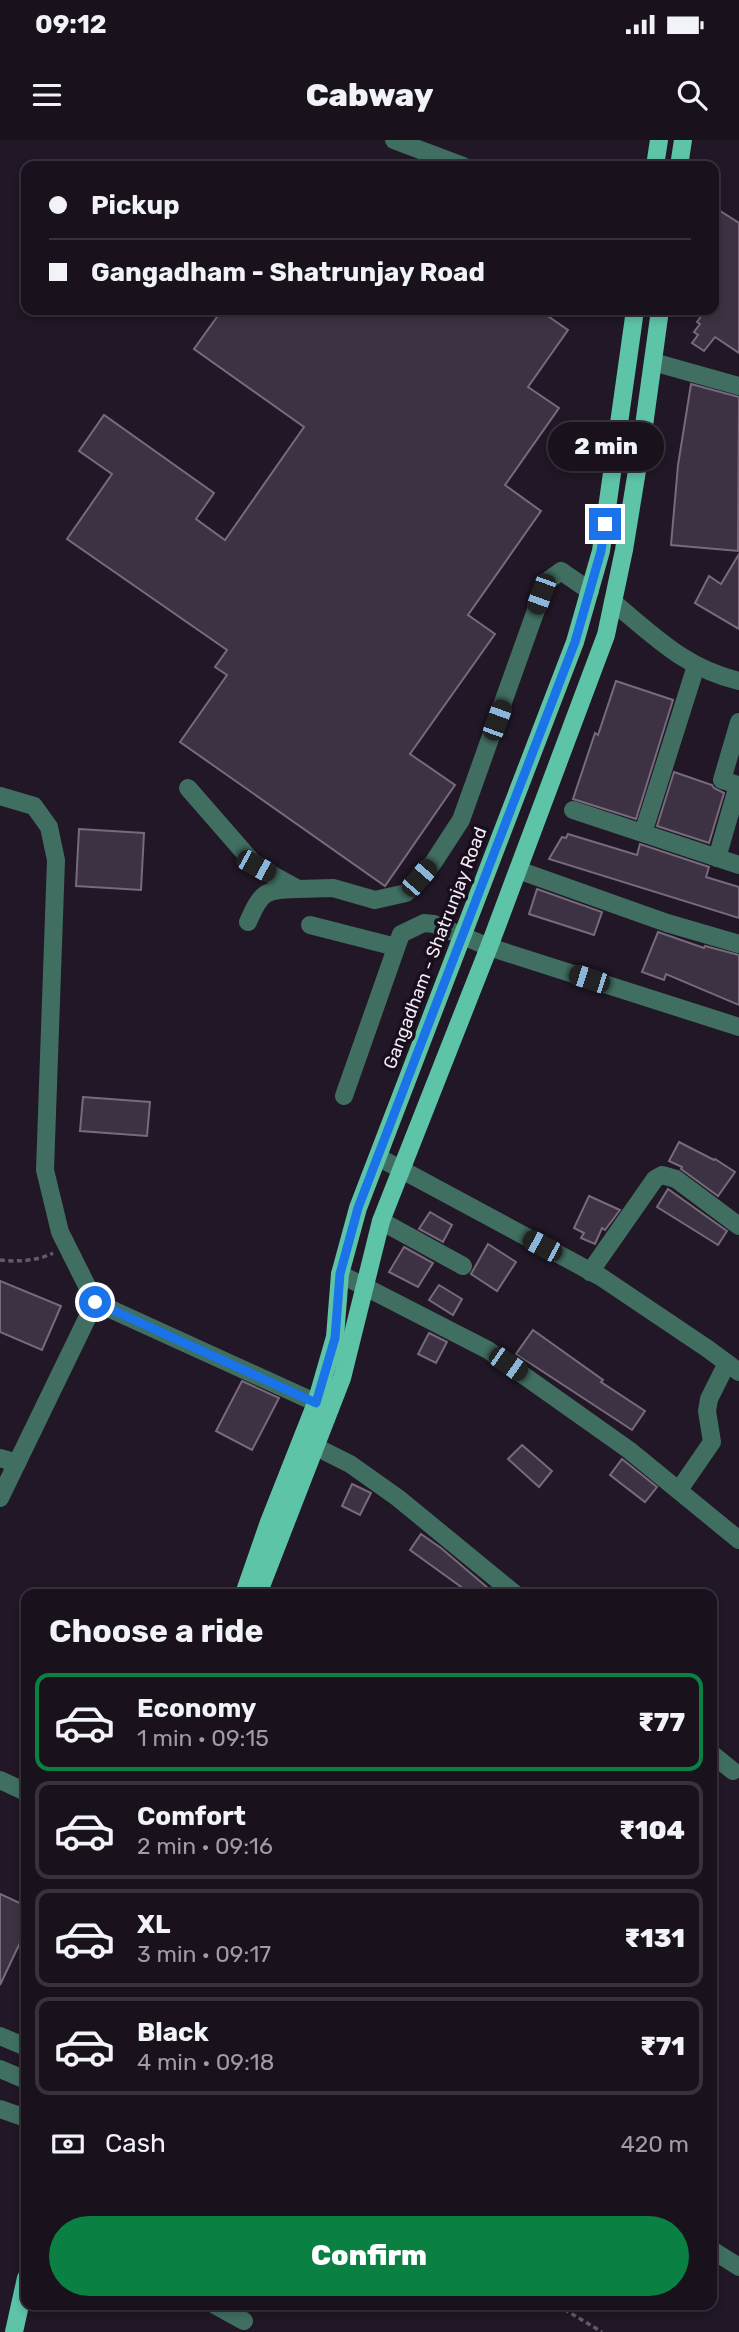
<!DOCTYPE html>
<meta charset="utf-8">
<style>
:root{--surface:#19111c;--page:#221a25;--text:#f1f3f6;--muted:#9f9da3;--line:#37313b;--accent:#0b8043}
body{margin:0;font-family:Rubik,sans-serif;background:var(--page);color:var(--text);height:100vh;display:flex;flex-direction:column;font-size:26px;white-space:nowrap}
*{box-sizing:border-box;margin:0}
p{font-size:23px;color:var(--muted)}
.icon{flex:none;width:38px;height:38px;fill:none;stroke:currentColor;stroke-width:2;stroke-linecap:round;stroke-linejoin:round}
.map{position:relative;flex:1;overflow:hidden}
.panel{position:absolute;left:21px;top:1449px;width:696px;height:721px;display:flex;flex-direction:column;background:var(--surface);border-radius:14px;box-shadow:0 4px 10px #0003,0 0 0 2px var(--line)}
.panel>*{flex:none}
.hud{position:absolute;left:21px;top:21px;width:698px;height:154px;border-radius:14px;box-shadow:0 4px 10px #0003,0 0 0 2px var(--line);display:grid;align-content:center;height:154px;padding:0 28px;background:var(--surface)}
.end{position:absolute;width:32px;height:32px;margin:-16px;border:9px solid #1a73e8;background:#fff;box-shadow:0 0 0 4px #fff}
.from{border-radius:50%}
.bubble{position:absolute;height:49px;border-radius:24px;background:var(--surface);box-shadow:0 4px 10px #0003,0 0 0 2px var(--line);font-size:23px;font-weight:800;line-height:49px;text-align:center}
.car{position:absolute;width:21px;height:42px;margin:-21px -10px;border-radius:9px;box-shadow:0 0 5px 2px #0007;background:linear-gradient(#222 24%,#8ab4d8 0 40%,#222 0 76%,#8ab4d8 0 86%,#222 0)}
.hud b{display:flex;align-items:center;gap:24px;height:66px;font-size:26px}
.hud b+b{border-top:2px solid var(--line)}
.hud i{width:18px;height:18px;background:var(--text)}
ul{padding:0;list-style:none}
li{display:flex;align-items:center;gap:21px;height:98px;margin:0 14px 10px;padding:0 14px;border:4px solid var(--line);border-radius:14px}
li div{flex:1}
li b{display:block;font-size:26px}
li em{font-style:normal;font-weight:800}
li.current{border-color:var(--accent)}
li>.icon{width:63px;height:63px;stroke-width:1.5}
h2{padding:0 28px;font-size:32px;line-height:84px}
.pay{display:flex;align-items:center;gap:18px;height:77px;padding:0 28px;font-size:26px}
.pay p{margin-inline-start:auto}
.button{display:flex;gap:14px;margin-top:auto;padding:14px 28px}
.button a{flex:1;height:80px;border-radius:42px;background:var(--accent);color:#fff;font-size:28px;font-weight:800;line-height:80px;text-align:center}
.status{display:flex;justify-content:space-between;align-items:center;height:49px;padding:0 35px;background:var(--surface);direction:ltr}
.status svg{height:19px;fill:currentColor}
header{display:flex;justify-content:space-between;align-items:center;height:91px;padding:0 28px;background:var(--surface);font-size:32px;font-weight:800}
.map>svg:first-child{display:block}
.building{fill:#3d3243;stroke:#766a7c;stroke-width:2}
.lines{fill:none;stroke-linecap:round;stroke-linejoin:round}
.path{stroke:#635a67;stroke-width:3.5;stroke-dasharray:5 3.5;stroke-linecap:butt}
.minor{stroke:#406f61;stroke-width:18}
.major{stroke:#5dc4a7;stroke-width:18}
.route{stroke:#1a73e8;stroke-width:9}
.labels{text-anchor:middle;stroke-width:7;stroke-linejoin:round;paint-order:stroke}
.street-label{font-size:18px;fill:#f3ecf6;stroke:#180e1c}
</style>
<div class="status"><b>09:12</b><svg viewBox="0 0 49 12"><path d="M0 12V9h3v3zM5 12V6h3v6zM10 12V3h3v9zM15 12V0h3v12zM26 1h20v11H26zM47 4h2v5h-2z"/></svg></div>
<header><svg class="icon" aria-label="menu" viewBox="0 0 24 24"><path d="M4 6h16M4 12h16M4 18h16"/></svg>Cabway<svg class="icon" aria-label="search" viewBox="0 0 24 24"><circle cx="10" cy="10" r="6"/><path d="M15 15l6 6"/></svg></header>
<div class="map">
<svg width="739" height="2192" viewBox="0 0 739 2192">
<rect width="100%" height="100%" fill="#211726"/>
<g class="building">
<polygon points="714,67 739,83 739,213 715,197 704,211 692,203 698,195 694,192 700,184 697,182 706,170 714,170"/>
<polygon points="222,170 539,170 568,190 528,247 559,268 505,345 541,371 468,475 495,494 410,614 455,645 385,746 180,602 227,535 215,527 227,510 67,399 112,334 79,311 104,275 214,353 196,379 225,400 304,287 194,209"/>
<polygon points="691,244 739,257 738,411 671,405 678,325"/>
<polygon points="739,414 739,489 695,463 709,436 721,444"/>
<polygon points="616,541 673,560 636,679 573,659 595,593 598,595"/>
<polygon points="674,632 712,645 714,648 724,653 709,703 657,686"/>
<polygon points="79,689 144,693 141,750 76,746"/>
<polygon points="568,694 637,715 640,704 709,727 706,737 739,747 739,778 549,719 562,697 566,698"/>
<polygon points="537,749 602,772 594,795 529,774"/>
<polygon points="658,792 704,808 705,806 739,815 739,865 666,834 664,840 642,832"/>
<polygon points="83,957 150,962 147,996 80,991"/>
<polygon points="679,1002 714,1020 715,1019 735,1032 718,1056 681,1029 682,1027 669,1021"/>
<polygon points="668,1049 727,1091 718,1105 657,1067"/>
<polygon points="589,1056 620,1070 605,1090 602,1088 595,1104 581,1098 584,1093 574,1088"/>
<polygon points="430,1072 452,1085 443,1102 419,1089"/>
<polygon points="488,1104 516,1122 497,1151 471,1134"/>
<polygon points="404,1107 433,1123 418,1147 389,1132"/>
<polygon points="0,1141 61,1166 42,1210 0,1192"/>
<polygon points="439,1145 462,1159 453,1175 429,1160"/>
<polygon points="533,1190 603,1240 601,1242 645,1271 632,1290 516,1214"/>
<polygon points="429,1193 447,1202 436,1223 418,1214"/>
<polygon points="242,1241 279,1258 252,1310 216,1291"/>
<polygon points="522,1305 552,1331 539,1347 508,1319"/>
<polygon points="622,1319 657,1347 645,1362 610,1335"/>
<polygon points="352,1344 371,1353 360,1375 342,1366"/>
<polygon points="421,1394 441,1408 495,1454 471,1454 410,1410"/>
<polygon points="0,1754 26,1766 26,1790 0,1845"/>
</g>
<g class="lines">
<g class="path">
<path d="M0,1120C16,1122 38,1121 53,1113"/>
<polyline points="557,2165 602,2192"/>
</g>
<g class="minor">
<polyline points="394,0 463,26"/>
<polyline points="653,222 739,246"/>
<path d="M613,462C655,497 685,528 739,541"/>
<polyline points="188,648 256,726 298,749 333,748 375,760 406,753 433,723 461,680 546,442 561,431 590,451"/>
<polyline points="0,656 34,666 49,687 56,720 45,1030 60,1092 95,1162"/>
<polyline points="573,670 739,725"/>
<polyline points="643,693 696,526"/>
<polyline points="717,718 738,645 722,640 739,582"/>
<polyline points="518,730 667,783 739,804"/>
<path d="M248,782C262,751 264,750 298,749"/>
<polyline points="310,785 396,807"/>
<polyline points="344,956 401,794 424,783 434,784 489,807 739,887"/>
<polyline points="378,1017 601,1137 708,1209 739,1232"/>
<polyline points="381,1081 463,1126"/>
<polyline points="590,1132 655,1039 662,1035 676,1039 739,1086"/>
<polyline points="340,1134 488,1210 629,1310 739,1400"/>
<polyline points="302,1300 350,1324 398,1358 515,1454"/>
<polyline points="0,1318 17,1323"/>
<polyline points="679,1350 712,1302 707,1271 709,1259 727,1223"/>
<polyline points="0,1358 95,1162 330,1269"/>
<polyline points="712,1614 733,1631"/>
<polyline points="0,1640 26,1652"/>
<polyline points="0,1896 26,1907"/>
<polyline points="0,1929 26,1940"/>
<polyline points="0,1969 26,1978"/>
<polyline points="712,2110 739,2127"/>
<polyline points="215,2165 244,2181"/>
</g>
<g class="major">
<polyline points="655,26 659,0"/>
<polyline points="679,26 683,0"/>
<polyline points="244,1454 269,1382 316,1263 335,1197 340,1134 358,1068 575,502 601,411 635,170"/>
<polyline points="258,1454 342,1238 381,1081 489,807 606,495 624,410 642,300 660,170"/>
<polyline points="14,2192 26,2138"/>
</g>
</g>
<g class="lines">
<polyline class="route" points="95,1162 316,1263 335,1198 340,1134 358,1068 575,502 601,411 605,384"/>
</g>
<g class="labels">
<g class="street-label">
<text transform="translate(435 808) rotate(-69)" y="6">Gangadham - Shatrunjay Road</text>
</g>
</g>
</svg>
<i class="end from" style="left:95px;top:1162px"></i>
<i class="end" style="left:605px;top:384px"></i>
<div class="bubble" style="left:548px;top:282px;width:116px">2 min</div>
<i class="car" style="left:541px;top:454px;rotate:200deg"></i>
<i class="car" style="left:497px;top:580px;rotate:20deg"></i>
<i class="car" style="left:256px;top:726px;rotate:119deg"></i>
<i class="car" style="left:419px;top:738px;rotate:41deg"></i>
<i class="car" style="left:589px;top:839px;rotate:288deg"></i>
<i class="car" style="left:542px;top:1106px;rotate:298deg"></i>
<i class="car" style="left:508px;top:1224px;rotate:125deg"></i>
<div class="hud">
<b><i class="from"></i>Pickup</b>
<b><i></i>Gangadham - Shatrunjay Road</b>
</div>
<section class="panel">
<h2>Choose a ride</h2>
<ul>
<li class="current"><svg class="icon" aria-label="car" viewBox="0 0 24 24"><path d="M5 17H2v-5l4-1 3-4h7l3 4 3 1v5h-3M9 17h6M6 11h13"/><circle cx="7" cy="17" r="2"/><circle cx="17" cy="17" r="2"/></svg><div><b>Economy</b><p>1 min · 09:15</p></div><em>₹77</em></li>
<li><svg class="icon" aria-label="car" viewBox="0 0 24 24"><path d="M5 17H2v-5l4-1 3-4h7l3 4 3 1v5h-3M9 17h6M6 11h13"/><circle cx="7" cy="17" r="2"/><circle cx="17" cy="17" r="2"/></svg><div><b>Comfort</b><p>2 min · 09:16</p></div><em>₹104</em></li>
<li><svg class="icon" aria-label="car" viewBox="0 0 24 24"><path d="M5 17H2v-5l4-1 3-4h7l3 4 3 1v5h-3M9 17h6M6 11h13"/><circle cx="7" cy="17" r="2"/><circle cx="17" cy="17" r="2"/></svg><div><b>XL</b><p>3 min · 09:17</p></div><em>₹131</em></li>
<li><svg class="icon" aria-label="car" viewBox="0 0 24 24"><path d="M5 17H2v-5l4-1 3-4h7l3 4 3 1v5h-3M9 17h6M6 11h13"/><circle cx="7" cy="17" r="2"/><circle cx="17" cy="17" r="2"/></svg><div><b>Black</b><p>4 min · 09:18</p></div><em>₹71</em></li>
</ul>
<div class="pay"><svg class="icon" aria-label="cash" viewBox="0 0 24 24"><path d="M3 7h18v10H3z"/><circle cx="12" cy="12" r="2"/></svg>Cash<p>420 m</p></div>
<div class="button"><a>Confirm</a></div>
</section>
</div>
